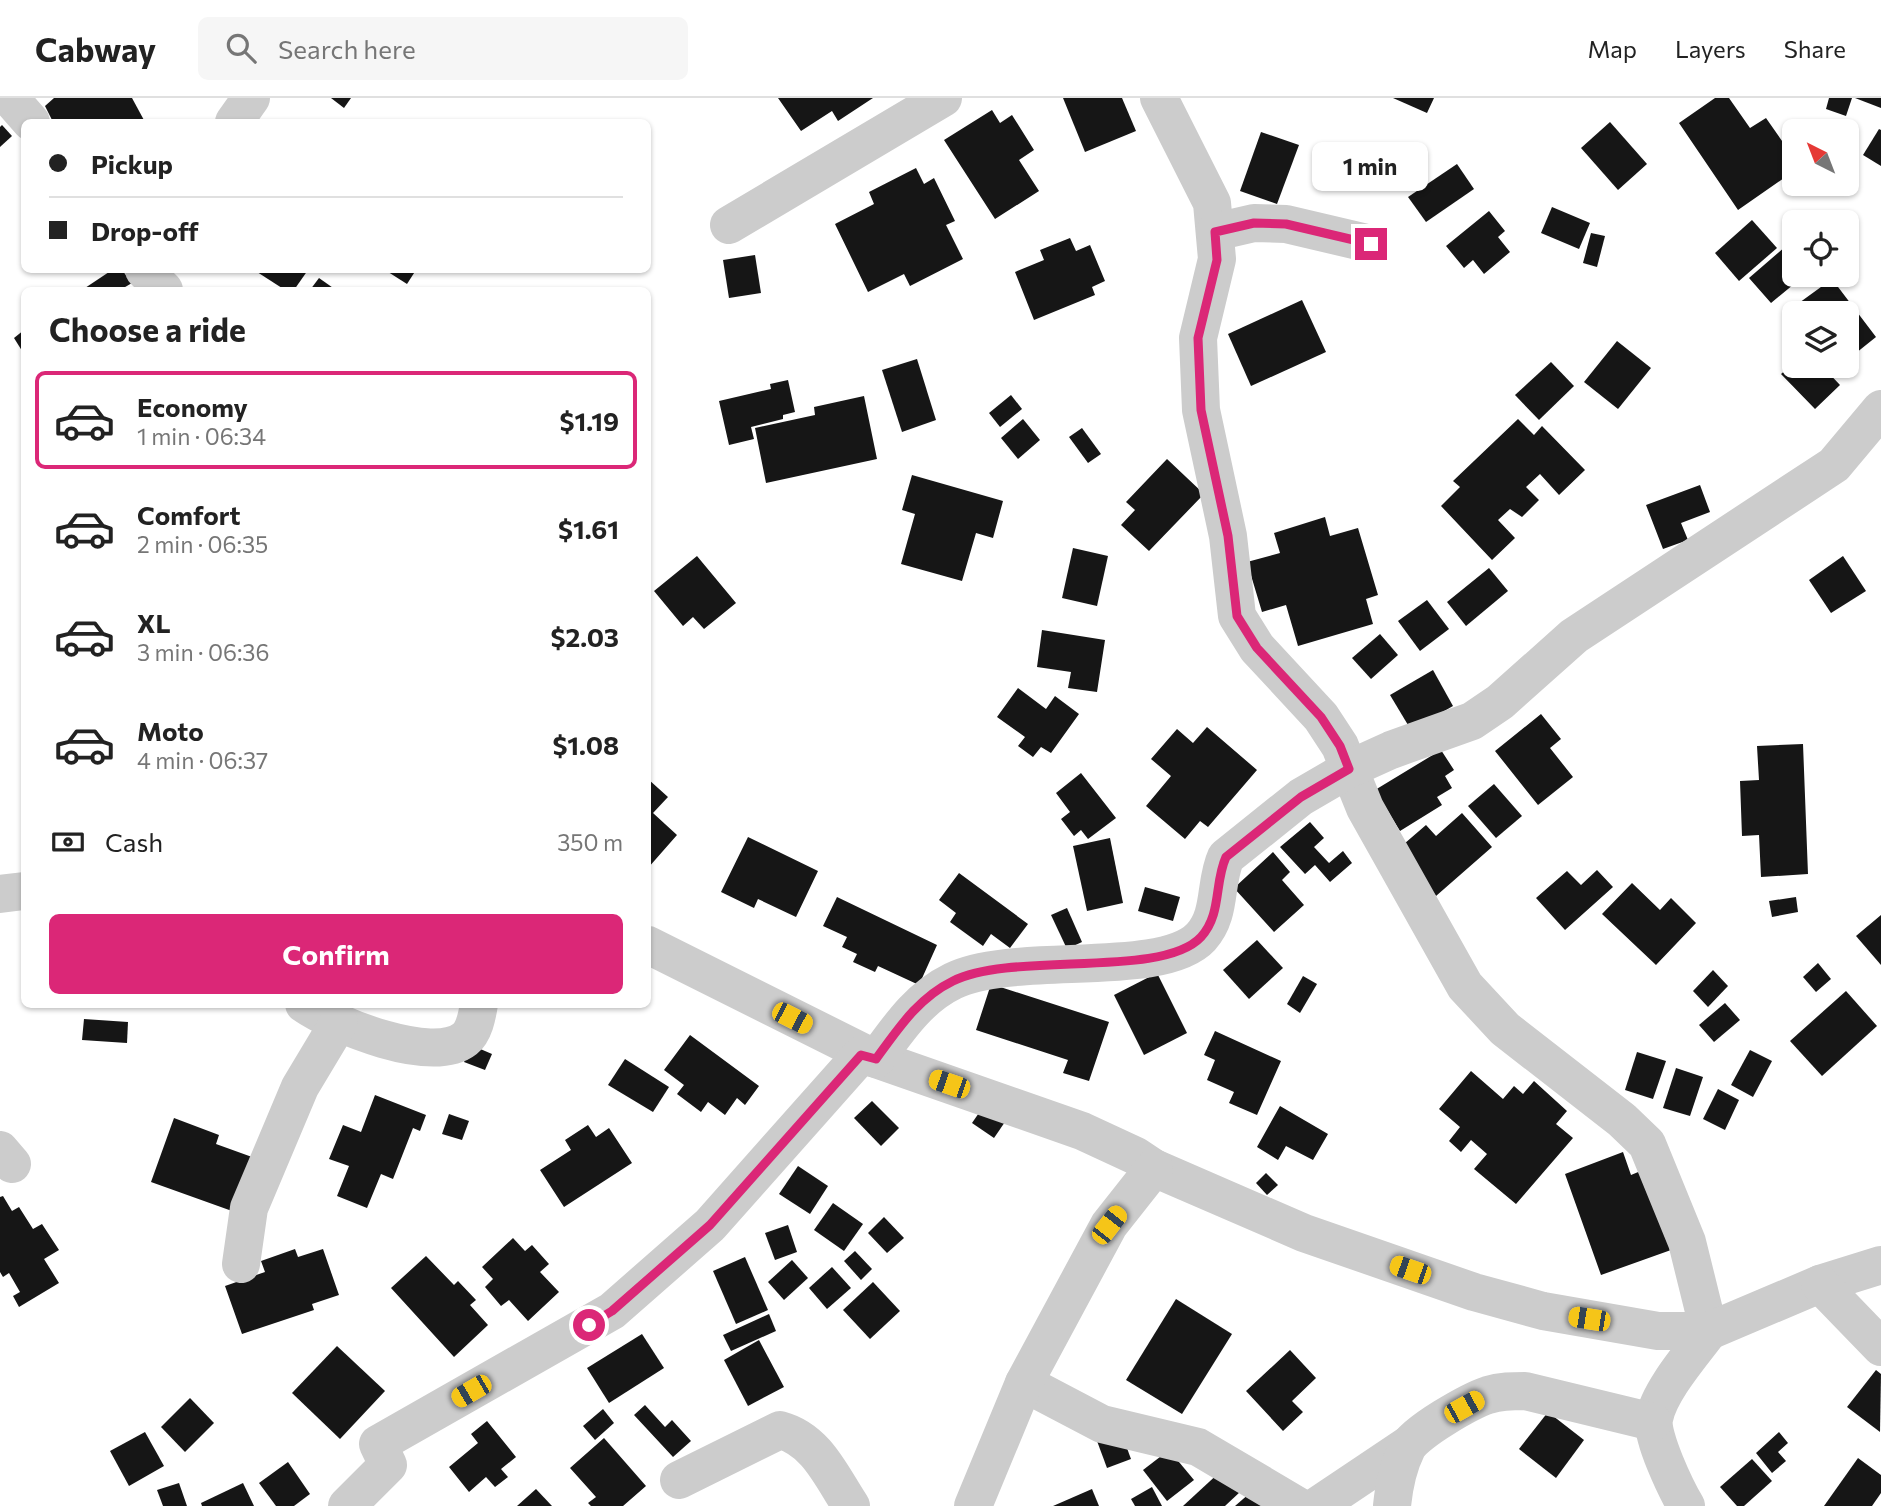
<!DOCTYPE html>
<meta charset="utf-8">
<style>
:root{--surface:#fff;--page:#f6f6f6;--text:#222;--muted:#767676;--line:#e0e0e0;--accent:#db2777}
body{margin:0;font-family:Commissioner,sans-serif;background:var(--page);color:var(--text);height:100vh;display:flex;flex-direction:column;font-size:26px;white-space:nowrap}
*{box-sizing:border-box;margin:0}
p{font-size:23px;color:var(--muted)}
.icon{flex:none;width:38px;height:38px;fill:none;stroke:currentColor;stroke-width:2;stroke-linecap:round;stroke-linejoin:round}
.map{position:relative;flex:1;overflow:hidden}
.details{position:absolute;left:21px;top:189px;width:630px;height:721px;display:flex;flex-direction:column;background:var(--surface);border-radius:10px;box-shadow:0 2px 5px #0004}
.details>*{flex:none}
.guide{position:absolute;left:21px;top:21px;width:630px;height:154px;border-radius:10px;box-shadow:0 2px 5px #0004;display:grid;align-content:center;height:154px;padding:0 28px;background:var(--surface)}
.needle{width:46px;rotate:318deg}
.controls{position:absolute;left:1782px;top:21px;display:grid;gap:14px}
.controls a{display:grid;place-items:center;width:77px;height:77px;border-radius:10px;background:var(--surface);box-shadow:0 2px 5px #0004;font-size:35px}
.end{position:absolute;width:32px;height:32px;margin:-16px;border:9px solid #db2777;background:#fff;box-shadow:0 0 0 4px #fff}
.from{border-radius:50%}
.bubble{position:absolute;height:49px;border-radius:10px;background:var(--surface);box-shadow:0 2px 5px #0004;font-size:23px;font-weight:700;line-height:49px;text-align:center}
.car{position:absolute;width:21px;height:42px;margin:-21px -10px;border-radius:9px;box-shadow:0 0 5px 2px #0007;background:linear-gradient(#f5c518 24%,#345 0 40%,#f5c518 0 76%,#345 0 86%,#f5c518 0)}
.guide b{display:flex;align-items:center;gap:24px;height:66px;font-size:26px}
.guide b+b{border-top:2px solid var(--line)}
.guide i{width:18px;height:18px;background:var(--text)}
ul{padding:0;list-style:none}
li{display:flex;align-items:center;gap:21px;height:98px;margin:0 14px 10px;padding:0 14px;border:4px solid transparent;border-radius:10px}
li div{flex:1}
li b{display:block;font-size:26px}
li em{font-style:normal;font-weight:700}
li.on{border-color:var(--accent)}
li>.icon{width:63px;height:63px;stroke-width:1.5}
h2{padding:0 28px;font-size:32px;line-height:84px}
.pay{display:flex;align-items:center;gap:18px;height:77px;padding:0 28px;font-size:26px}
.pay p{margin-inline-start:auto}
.cta{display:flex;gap:14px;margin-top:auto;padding:14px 28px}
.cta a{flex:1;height:80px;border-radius:10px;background:var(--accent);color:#fff;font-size:28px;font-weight:700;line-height:80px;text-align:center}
header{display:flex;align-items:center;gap:42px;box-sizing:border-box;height:98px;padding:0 35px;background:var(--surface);border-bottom:2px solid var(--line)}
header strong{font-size:33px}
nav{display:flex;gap:38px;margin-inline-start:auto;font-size:24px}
.search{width:490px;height:63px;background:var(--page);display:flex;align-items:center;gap:18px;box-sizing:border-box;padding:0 24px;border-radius:10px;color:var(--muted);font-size:26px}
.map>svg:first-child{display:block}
.building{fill:#161616}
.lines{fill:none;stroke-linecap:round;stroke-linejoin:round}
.minor{stroke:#ccc;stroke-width:38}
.route{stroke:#db2777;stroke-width:9}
</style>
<header>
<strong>Cabway</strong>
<div class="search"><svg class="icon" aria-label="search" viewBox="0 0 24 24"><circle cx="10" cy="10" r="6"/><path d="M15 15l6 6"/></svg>Search here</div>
<nav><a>Map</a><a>Layers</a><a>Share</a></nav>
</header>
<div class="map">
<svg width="1881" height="1408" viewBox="0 0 1881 1408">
<rect width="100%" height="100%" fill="#fff"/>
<g class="building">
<polygon points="54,0 132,0 145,24 53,24 45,8"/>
<polygon points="331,0 351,0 344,10"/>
<polygon points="778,0 873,0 838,23 832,13 801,33"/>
<polygon points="1063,0 1122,0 1136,33 1085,54"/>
<polygon points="1393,0 1434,0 1427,15"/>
<polygon points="1715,0 1729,0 1750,30 1766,20 1794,60 1794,73 1738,112 1679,25"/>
<polygon points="1829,0 1852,0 1846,18 1826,11"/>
<polygon points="1855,0 1881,0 1881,10"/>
<polygon points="992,12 1000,25 1012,17 1034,52 1019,62 1039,93 995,121 944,42"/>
<polygon points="1610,24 1647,66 1618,92 1581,50"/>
<polygon points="2,27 12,38 0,49 0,29"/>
<polygon points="1879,31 1881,32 1881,68 1863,57"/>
<polygon points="1261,34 1299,47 1277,106 1240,93"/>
<polygon points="1457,66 1474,91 1426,124 1408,99"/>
<polygon points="916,70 924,86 934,80 955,123 946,127 963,161 910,188 904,176 868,194 835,126 874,106 869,94"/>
<polygon points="1552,109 1590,125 1579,151 1541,135"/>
<polygon points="1489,113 1505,133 1498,139 1510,154 1484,176 1473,162 1464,170 1446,148"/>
<polygon points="1752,122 1777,150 1739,183 1715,155"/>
<polygon points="1591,135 1605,138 1597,169 1583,165"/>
<polygon points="1070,140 1076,153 1090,147 1105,183 1092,189 1095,197 1034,222 1015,174 1044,162 1040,152"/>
<polygon points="1786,148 1794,157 1794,177 1805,177 1771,205 1749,180"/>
<polygon points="755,157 761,195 729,200 723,162"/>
<polygon points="112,172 122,172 132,185 120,192 82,192"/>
<polygon points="254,172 308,172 294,192 285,192"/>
<polygon points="385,172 416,172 407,186"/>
<polygon points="319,180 336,192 310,192"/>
<polygon points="1832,181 1876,239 1846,263 1846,215 1796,215 1792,210"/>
<polygon points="1302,202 1326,254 1251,288 1228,236"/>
<polygon points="24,232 24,256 14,240"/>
<polygon points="1617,243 1651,270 1618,311 1584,284"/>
<polygon points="917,261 936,322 902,334 882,272"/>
<polygon points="1551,264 1574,288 1539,322 1515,297"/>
<polygon points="1794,265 1794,268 1822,268 1840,287 1815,311 1781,276"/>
<polygon points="788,282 795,314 783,317 783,321 751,329 754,341 729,347 719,303 771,291 770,286"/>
<polygon points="1011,297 1022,311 1000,329 989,315"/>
<polygon points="864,298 877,361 766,385 755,330 815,317 814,309"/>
<polygon points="1023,321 1040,342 1018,361 1001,340"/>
<polygon points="1518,321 1534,337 1542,328 1585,372 1559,397 1540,376 1526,389 1539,402 1522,419 1510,411 1498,422 1515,440 1492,462 1441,408 1460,389 1453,383"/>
<polygon points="1082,330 1101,356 1088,365 1069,339"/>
<polygon points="1167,361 1204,396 1149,453 1121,427 1135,412 1126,404"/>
<polygon points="912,377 1003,403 993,440 976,435 962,483 901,466 915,416 902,412"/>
<polygon points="1700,387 1710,414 1681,425 1688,442 1663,451 1646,407"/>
<polygon points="1325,419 1330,438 1358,430 1378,497 1366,501 1373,526 1298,548 1286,507 1262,514 1247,464 1280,455 1274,435"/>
<polygon points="1073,450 1108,458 1097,508 1062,500"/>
<polygon points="697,458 736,505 704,531 693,519 683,528 654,493"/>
<polygon points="1843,458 1866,493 1831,515 1809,482"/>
<polygon points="1489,470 1508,493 1466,528 1447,504"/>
<polygon points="1427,502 1449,531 1420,553 1398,523"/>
<polygon points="1042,532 1105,542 1097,594 1068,590 1071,574 1037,569"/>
<polygon points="1380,536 1398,557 1371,581 1352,560"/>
<polygon points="1433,572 1453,608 1411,632 1390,597"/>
<polygon points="1018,590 1046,611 1055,598 1079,616 1051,655 1041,649 1033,659 1018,648 1025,639 997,619"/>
<polygon points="1541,616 1561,641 1550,650 1573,679 1538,707 1495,653"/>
<polygon points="1207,629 1257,672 1208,729 1200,723 1185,741 1146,708 1171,678 1151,661 1177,631 1193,645"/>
<polygon points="1803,646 1808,776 1761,779 1759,737 1742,738 1740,683 1759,682 1757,648"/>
<polygon points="1441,652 1454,672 1445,678 1452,690 1437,699 1442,707 1400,733 1375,692"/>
<polygon points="1081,675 1116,720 1088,741 1081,732 1074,738 1061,721 1070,714 1056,695"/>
<polygon points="648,681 668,699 653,715 677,737 648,770"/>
<polygon points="1494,686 1522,718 1496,740 1468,708"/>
<polygon points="1462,715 1492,749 1436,798 1397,752 1426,727 1436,738"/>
<polygon points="1310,724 1324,740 1314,749 1329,765 1343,753 1352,765 1330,784 1315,767 1305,776 1280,749"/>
<polygon points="748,739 818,773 796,819 758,801 754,810 721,794"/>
<polygon points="1110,740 1123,805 1087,813 1073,748"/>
<polygon points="1273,754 1290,774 1282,782 1304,807 1274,834 1234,790"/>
<polygon points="1597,772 1613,789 1565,832 1536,800 1567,773 1581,787"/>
<polygon points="959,775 1028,826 1010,850 991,836 983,848 950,824 956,815 939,802"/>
<polygon points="1632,785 1660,812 1671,800 1696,825 1656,867 1602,816"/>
<polygon points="1145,789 1180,799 1173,823 1138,813"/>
<polygon points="837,799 937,847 919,887 878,868 875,874 853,864 857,856 842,849 847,839 823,828"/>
<polygon points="1796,799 1798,814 1772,819 1769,803"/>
<polygon points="1067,810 1082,844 1067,851 1051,817"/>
<polygon points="1881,817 1881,867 1856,838"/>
<polygon points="1257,842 1283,870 1249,901 1223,872"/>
<polygon points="1818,865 1831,881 1816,894 1803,879"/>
<polygon points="1713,872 1728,888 1708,909 1693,893"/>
<polygon points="1157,875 1187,935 1144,957 1114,897"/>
<polygon points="1303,878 1317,886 1300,915 1287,906"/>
<polygon points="991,886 1109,924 1089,983 1063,975 1068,962 976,932"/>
<polygon points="1846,893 1877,928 1822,978 1790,943"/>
<polygon points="1725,905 1740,922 1714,944 1699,927"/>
<polygon points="84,921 128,924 127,945 82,942"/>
<polygon points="1215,933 1281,963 1257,1017 1229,1005 1234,994 1207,982 1215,962 1204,957"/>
<polygon points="690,937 759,988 745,1007 737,1000 725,1017 708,1004 701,1014 677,996 684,987 664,972"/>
<polygon points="471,947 492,956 485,972 464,964"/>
<polygon points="1750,952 1772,963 1753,999 1731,987"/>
<polygon points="1637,954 1666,963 1653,1001 1625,992"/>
<polygon points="625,961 669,989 653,1014 608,987"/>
<polygon points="1676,970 1703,979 1690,1018 1663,1010"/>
<polygon points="1471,973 1503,1001 1514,988 1523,996 1534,983 1567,1013 1556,1026 1573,1040 1516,1106 1474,1071 1487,1056 1471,1042 1461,1054 1449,1043 1460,1029 1439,1011"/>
<polygon points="1718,991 1739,1002 1725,1032 1703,1021"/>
<polygon points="375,997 426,1017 420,1033 413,1030 393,1081 381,1076 367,1110 337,1098 349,1068 329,1061 343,1027 361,1034"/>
<polygon points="872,1003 899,1030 881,1048 854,1020"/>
<polygon points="985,1006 1007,1021 994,1040 972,1025"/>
<polygon points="1280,1008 1328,1036 1313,1062 1286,1048 1278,1062 1257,1049"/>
<polygon points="449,1016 469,1023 462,1042 442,1036"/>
<polygon points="174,1020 219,1037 216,1046 252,1059 232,1113 151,1084"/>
<polygon points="588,1027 596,1039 609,1030 632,1065 564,1109 540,1072 571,1052 565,1042"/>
<polygon points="1623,1054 1631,1077 1643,1072 1671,1152 1601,1177 1565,1076"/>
<polygon points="798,1068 828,1088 810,1116 779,1096"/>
<polygon points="1266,1075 1278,1087 1267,1097 1256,1085"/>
<polygon points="3,1098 12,1113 19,1109 33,1131 42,1126 59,1152 44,1161 59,1185 19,1209 13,1198 20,1194 9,1175 3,1179 0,1174 0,1099"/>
<polygon points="833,1105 863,1126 844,1153 814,1132"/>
<polygon points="884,1119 904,1140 887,1155 868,1135"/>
<polygon points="788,1127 797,1154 775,1162 765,1135"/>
<polygon points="513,1140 525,1153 532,1147 549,1166 540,1174 559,1194 528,1223 509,1202 501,1208 485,1189 493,1181 482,1169"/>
<polygon points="295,1151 298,1159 323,1151 339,1197 312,1206 314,1212 242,1236 225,1188 265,1174 261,1163"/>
<polygon points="855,1153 872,1171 861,1182 844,1163"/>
<polygon points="426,1158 454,1187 458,1183 476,1202 470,1207 488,1227 454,1259 391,1190"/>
<polygon points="745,1159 768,1212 736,1226 713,1173"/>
<polygon points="792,1162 808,1180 784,1202 768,1184"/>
<polygon points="832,1169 851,1190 827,1211 809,1190"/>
<polygon points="873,1184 900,1213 870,1241 843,1212"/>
<polygon points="1176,1201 1232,1236 1182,1316 1126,1282"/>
<polygon points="769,1216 776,1233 731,1253 723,1237"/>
<polygon points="642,1236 664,1270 609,1305 587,1270"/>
<polygon points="759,1242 784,1289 748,1308 724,1262"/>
<polygon points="337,1248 385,1293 340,1341 292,1295"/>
<polygon points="1290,1252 1316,1280 1292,1303 1303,1314 1283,1333 1246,1293"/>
<polygon points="1876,1272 1881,1276 1880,1334 1847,1309"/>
<polygon points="190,1300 214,1325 185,1354 161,1329"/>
<polygon points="645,1307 665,1329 672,1322 691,1343 673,1359 634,1317"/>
<polygon points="603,1311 614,1325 595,1342 583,1328"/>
<polygon points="1548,1314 1584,1342 1556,1380 1519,1351"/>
<polygon points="487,1323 516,1359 501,1371 508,1379 495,1389 486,1379 469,1394 449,1369 478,1345 471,1336"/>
<polygon points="145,1334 164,1368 129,1388 110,1353"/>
<polygon points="1121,1334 1131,1361 1107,1370 1097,1343"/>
<polygon points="1779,1334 1788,1345 1778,1354 1786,1363 1772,1375 1756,1355"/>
<polygon points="604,1340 646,1388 623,1408 591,1408 588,1405 596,1399 570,1370"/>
<polygon points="1169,1352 1194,1382 1167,1403 1143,1372"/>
<polygon points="1858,1360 1881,1377 1881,1395 1872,1408 1824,1408"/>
<polygon points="1752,1361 1772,1383 1744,1408 1737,1408 1720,1389"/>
<polygon points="288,1364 310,1396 294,1408 276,1408 259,1385"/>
<polygon points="1222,1372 1241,1393 1225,1408 1183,1408"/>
<polygon points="179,1385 187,1408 163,1408 157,1392"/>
<polygon points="243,1385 254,1408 202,1408 201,1405"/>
<polygon points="1152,1389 1162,1408 1135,1408 1131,1401"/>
<polygon points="536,1391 552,1408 517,1408"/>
<polygon points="1092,1391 1099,1408 1053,1408"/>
<polygon points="1250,1395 1262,1408 1235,1408"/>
</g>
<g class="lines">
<g class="minor">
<polyline points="10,0 31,24"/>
<path d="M1159,0L1212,105L1217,161L1198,240L1201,312L1228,438L1237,518L1257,550L1321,619L1340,648L1365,710L1465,888L1505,931L1622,1022L1647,1046L1687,1144L1709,1233C1692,1256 1659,1293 1654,1321C1651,1339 1676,1391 1686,1408"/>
<polyline points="234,24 251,0"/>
<polyline points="729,127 943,0"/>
<polyline points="1215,134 1254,125 1286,126 1371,146"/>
<polyline points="144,172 164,192"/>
<polyline points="0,796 24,793"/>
<polyline points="648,847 876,961 1082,1033 1136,1058 1154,1070 1304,1135 1474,1194 1543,1213 1658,1233 1709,1233 1820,1186 1881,1167"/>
<path d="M304,906C334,927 432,967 465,941C474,934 477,918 479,906"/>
<polyline points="0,1052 12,1066"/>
<polyline points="241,1166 249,1110 300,989 339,924"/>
<polyline points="1820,1186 1881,1249"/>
<polyline points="1024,1285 1102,1326 1198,1349 1298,1408"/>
<path d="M679,1382L780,1332C817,1342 831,1378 851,1408"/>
<path d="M347,1408L388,1367L378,1346L612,1213L710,1127L861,957L876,961C898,931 918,900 953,883C1014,853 1162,881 1201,839C1222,816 1214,785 1226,759L1301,699L1349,671L1391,652L1472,623L1500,604L1574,538L1834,367L1881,311"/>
<polyline points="973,1408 1024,1285 1109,1127 1154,1070"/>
<polyline points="1317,1408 1408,1347"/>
<path d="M1392,1408C1394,1388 1398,1368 1407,1350C1415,1334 1470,1303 1488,1297C1501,1293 1512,1293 1525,1293L1653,1324"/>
</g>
</g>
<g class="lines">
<path class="route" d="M589,1227L612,1213L710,1127L861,957L876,961C898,931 918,900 953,883C1014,853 1162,881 1201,839C1222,816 1214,785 1226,759L1301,699L1349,671L1340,648L1321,619L1257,550L1237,518L1228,438L1201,312L1198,240L1217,162L1215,134L1254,125L1286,126L1371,146"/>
</g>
</svg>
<div class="controls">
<a><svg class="needle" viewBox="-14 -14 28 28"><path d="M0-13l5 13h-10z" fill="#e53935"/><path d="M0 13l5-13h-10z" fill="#767676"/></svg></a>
<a><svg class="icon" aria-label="locate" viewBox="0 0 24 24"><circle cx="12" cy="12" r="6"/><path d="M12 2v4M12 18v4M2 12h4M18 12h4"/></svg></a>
<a><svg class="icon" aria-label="layers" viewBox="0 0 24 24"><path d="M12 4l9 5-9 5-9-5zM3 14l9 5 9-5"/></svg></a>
</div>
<i class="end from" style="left:589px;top:1227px"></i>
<i class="end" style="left:1371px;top:146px"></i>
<div class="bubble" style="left:1312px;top:44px;width:116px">1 min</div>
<i class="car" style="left:792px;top:920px;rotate:117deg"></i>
<i class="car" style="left:949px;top:986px;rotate:289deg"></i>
<i class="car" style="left:1109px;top:1127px;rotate:38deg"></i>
<i class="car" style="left:1410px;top:1172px;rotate:289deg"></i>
<i class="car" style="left:1589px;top:1221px;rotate:279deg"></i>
<i class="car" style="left:471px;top:1293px;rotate:240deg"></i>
<i class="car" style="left:1464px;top:1309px;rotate:61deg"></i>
<div class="guide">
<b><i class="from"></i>Pickup</b>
<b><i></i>Drop-off</b>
</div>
<section class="details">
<h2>Choose a ride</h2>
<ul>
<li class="on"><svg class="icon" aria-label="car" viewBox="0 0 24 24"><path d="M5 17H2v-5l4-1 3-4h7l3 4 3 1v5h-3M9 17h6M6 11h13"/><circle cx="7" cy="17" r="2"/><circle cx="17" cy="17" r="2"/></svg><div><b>Economy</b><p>1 min · 06:34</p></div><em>$1.19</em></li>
<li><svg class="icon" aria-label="car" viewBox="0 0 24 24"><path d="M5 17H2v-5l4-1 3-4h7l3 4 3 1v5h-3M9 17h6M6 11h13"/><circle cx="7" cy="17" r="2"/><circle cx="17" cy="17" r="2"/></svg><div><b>Comfort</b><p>2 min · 06:35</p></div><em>$1.61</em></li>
<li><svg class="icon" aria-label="car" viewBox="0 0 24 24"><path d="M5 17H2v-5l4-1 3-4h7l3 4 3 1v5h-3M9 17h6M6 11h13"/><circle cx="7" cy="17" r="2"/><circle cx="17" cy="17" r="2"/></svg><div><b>XL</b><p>3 min · 06:36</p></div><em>$2.03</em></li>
<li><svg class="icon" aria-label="car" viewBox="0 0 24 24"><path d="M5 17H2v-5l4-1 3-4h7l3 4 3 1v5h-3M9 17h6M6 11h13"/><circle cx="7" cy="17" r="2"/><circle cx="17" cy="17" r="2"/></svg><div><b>Moto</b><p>4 min · 06:37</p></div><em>$1.08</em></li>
</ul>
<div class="pay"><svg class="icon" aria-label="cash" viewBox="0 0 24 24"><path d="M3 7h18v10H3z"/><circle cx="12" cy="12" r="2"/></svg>Cash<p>350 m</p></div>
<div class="cta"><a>Confirm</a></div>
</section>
</div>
